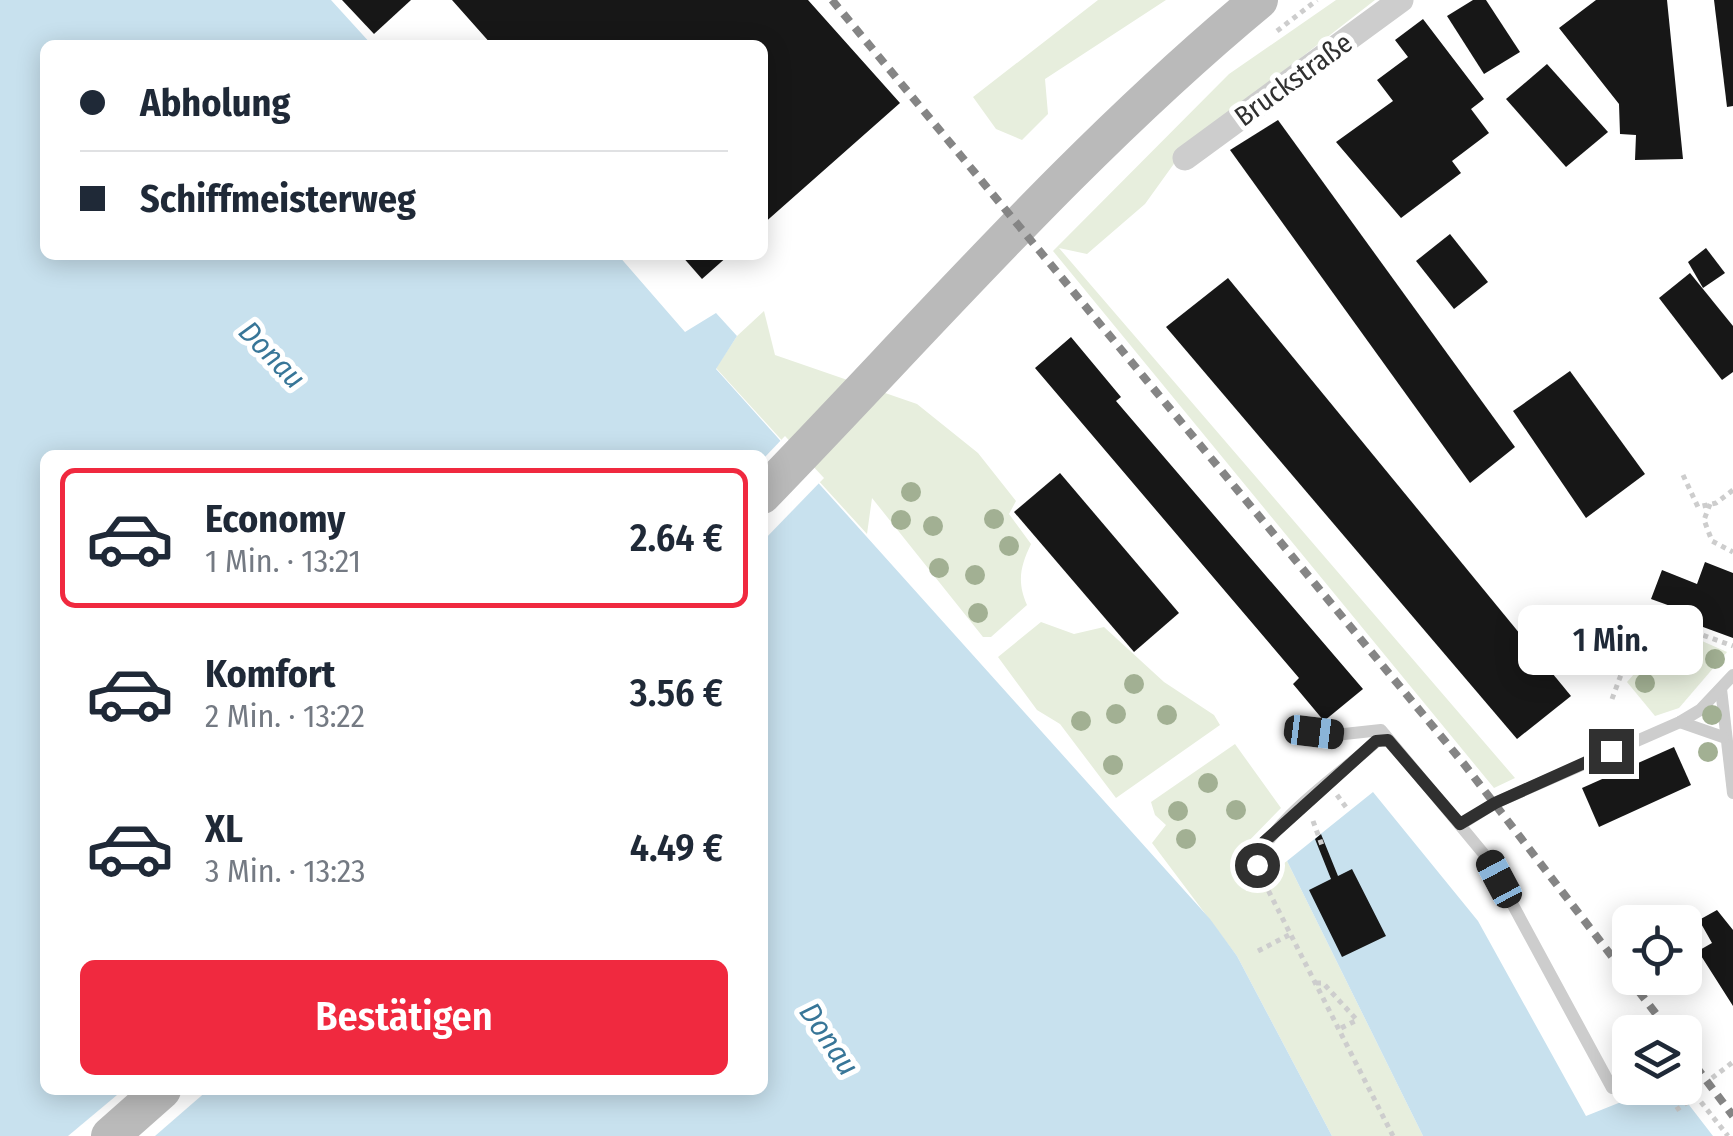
<!DOCTYPE html>
<html lang="de">
<meta charset="utf-8">
<style>
:root{--surface:#fff;--page:#f6f6f7;--text:#1f2937;--muted:#747a83;--line:#e0e1e3;--accent:#f0293f}
body{margin:0;font-family:"Fira Sans Condensed",sans-serif;background:var(--page);color:var(--text);height:100vh;display:flex;flex-direction:column;font-size:38px;white-space:nowrap}
*{box-sizing:border-box;margin:0}
p{font-size:32px;color:var(--muted)}
.icon{flex:none;width:55px;height:55px;fill:none;stroke:currentColor;stroke-width:2;stroke-linecap:round;stroke-linejoin:round}
.map{position:relative;flex:1;overflow:hidden}
.sheet{position:absolute;left:40px;top:450px;width:728px;height:645px;display:flex;flex-direction:column;background:var(--surface);border-radius:15px;box-shadow:0 5px 25px #0003}
.sheet>*{flex:none}
.banner{position:absolute;left:40px;top:40px;width:728px;height:220px;border-radius:15px;box-shadow:0 5px 25px #0003;display:grid;align-content:center;height:220px;padding:0 40px;background:var(--surface)}
.fabs{position:absolute;left:1612px;top:905px;display:grid;gap:20px}
.fabs a{display:grid;place-items:center;width:90px;height:90px;border-radius:15px;background:var(--surface);box-shadow:0 5px 25px #0003;font-size:50px}
.end{position:absolute;width:45px;height:45px;margin:-22px;border:12px solid #303030;background:#fff;box-shadow:0 0 0 5px #fff}
.from{border-radius:50%}
.bubble{position:absolute;height:70px;border-radius:15px;background:var(--surface);box-shadow:0 5px 25px #0003;font-size:32px;font-weight:600;line-height:70px;text-align:center}
.car{position:absolute;width:30px;height:60px;margin:-30px -15px;border-radius:12px;box-shadow:0 0 8px 2px #0007;background:linear-gradient(#222 24%,#8ab4d8 0 40%,#222 0 76%,#8ab4d8 0 86%,#222 0)}
.banner b{display:flex;align-items:center;gap:35px;height:95px;font-size:38px}
.banner b+b{border-top:2px solid var(--line)}
.banner i{width:25px;height:25px;background:var(--text)}
ul{padding:18px 0 0;list-style:none}
li{display:flex;align-items:center;gap:30px;height:140px;margin:0 20px 15px;padding:0 20px;border:5px solid transparent;border-radius:15px}
li div{flex:1}
li b{display:block;font-size:38px}
li em{font-style:normal;font-weight:600}
li.on{border-color:var(--accent)}
li>.icon{width:90px;height:90px;stroke-width:1.5}
.action{display:flex;gap:20px;margin-top:auto;padding:20px 40px}
.action a{flex:1;height:115px;border-radius:15px;background:var(--accent);color:#fff;font-size:40px;font-weight:600;line-height:115px;text-align:center}
.map>svg:first-child{display:block}
.green{fill:#e7eedd}
.water{fill:#c8e1ee;fill-rule:evenodd}
.pier{fill:#fff}
.building{fill:#171717}
.lines{fill:none;stroke-linecap:round;stroke-linejoin:round}
.path{stroke:#cdcdcd;stroke-width:5;stroke-dasharray:5 5;stroke-linecap:butt}
.lane{stroke:#cdcdcd;stroke-width:12}
.street{stroke:#cdcdcd;stroke-width:25}
.secondary{stroke:#bababa;stroke-width:38}
.rail{stroke:#858585;stroke-width:8;stroke-dasharray:10 8;stroke-linecap:butt}
.tree{fill:#a2b093}
.route{stroke:#303030;stroke-width:12}
.labels{text-anchor:middle;stroke-width:10;stroke-linejoin:round;paint-order:stroke}
.street-label{font-size:28px;fill:#303030;stroke:#fff}
.water-label{font-size:30px;font-style:italic;fill:#387698;stroke:#fff}
</style>
<div class="map">
<svg width="1733" height="1136" viewBox="0 0 1733 1136">
<rect width="100%" height="100%" fill="#fff"/>
<g class="green">
<polygon points="1098,0 1166,0 1045,79 1048,114 1022,140 996,129 973,97"/>
<polygon points="1336,0 1375,0 1186,147 1145,204 1087,254 1059,248 1515,778 1494,788 1053,251 1229,74"/>
<path d="M764,311L775,355L917,404L978,453L1016,501L1009,514L1031,544C1020,567 1017,582 1027,605L991,637H983L872,498L867,534L716,368L737,336Z"/>
<polygon points="1041,622 1074,634 1104,627 1164,682 1214,715 1220,725 1116,798 1060,724 1037,710 998,657"/>
<polygon points="1686,634 1727,652 1679,708 1655,716 1627,682 1659,646 1675,646"/>
<polygon points="1235,744 1281,808 1241,849 1246,891 1287,861 1423,1136 1332,1136 1237,956 1152,843 1166,825 1155,815 1151,802"/>
</g>
<g class="water">
<path d="M0,0H331L372,45H45V255H618L685,332L716,313L737,336L716,369L1210,919L1237,956L1332,1136H0ZM45,455H762V1090H45Z"/>
<polygon points="1373,792 1478,921 1586,1116 1656,1088 1676,1088 1713,1136 1423,1136 1287,861"/>
</g>
<g class="pier">
<polygon points="785,436 824,478 763,541 763,459"/>
<polygon points="123,1090 208,1090 155,1136 68,1136"/>
</g>
<g class="building">
<polygon points="342,0 411,0 374,34"/>
<polygon points="452,0 808,0 900,103 762,225 762,45 492,45"/>
<polygon points="1473,0 1486,0 1520,52 1484,74 1447,16"/>
<polygon points="1596,0 1667,0 1683,159 1635,160 1636,135 1620,134 1619,104 1559,28"/>
<polygon points="1714,0 1733,0 1733,106 1727,107"/>
<polygon points="1423,19 1484,99 1471,109 1489,133 1452,161 1461,173 1401,218 1336,142 1393,101 1377,80 1408,57 1395,40"/>
<polygon points="1547,64 1608,132 1566,167 1506,99"/>
<polygon points="1278,120 1515,447 1470,483 1230,150"/>
<polygon points="1450,234 1488,282 1454,309 1416,261"/>
<polygon points="1706,248 1725,273 1703,288 1688,262"/>
<polygon points="681,255 729,255 702,279"/>
<polygon points="1690,273 1733,326 1733,372 1722,380 1659,298"/>
<polygon points="1228,278 1571,696 1517,739 1166,327"/>
<polygon points="1071,337 1121,397 1116,401 1363,689 1324,721 1293,684 1299,678 1035,368"/>
<polygon points="1570,371 1645,474 1586,518 1513,411"/>
<polygon points="1060,473 1179,613 1134,652 1014,512"/>
<polygon points="1705,562 1733,573 1733,638 1684,620 1687,612 1651,599 1662,570 1697,584"/>
<polygon points="1674,747 1691,785 1599,827 1582,788"/>
<polygon points="1321,834 1338,876 1352,869 1386,936 1342,957 1309,890 1331,879 1315,839"/>
<polygon points="1717,910 1733,930 1733,1006 1698,951 1712,943 1699,920"/>
</g>
<g class="lines">
<g class="path">
<polyline points="1277,31 1317,0"/>
<polyline points="1683,475 1698,507 1716,503 1733,490"/>
<polyline points="1710,504 1704,520 1712,541 1733,552"/>
<polyline points="1612,699 1629,653 1661,620 1733,646"/>
<polyline points="1337,795 1348,810"/>
<polyline points="1313,821 1323,848"/>
<polyline points="1264,882 1393,1136"/>
<polyline points="1258,951 1289,935"/>
<polyline points="1316,983 1323,983 1357,1020 1339,1029"/>
<polyline points="1712,1078 1733,1062"/>
<polyline points="1699,1088 1693,1092 1728,1136"/>
<polyline points="1676,1110 1697,1096"/>
</g>
<g class="lane">
<polyline points="1721,689 1733,793"/>
<polyline points="1680,722 1723,737"/>
<polyline points="1294,730 1335,735 1381,730 1488,859 1612,1088"/>
<polyline points="1460,825 1495,803 1680,722 1700,710 1733,675"/>
<path d="M1257,865C1266,823 1343,772 1377,741L1388,740"/>
</g>
<polyline class="street" points="1185,158 1401,0"/>
<g class="secondary">
<path d="M762,495C924,328 1080,148 1259,0"/>
<polyline points="110,1136 162,1090"/>
</g>
<g class="rail">
<polyline points="832,0 1464,764 1670,1032"/>
<polyline points="1685,1052 1733,1116"/>
</g>
</g>
<g class="tree">
<circle cx="911" cy="492" r="10"/>
<circle cx="994" cy="519" r="10"/>
<circle cx="901" cy="520" r="10"/>
<circle cx="933" cy="526" r="10"/>
<circle cx="1009" cy="546" r="10"/>
<circle cx="939" cy="568" r="10"/>
<circle cx="975" cy="575" r="10"/>
<circle cx="978" cy="613" r="10"/>
<circle cx="1648" cy="627" r="10"/>
<circle cx="1688" cy="656" r="10"/>
<circle cx="1715" cy="659" r="10"/>
<circle cx="1645" cy="683" r="10"/>
<circle cx="1134" cy="684" r="10"/>
<circle cx="1116" cy="714" r="10"/>
<circle cx="1167" cy="715" r="10"/>
<circle cx="1712" cy="715" r="10"/>
<circle cx="1081" cy="721" r="10"/>
<circle cx="1708" cy="752" r="10"/>
<circle cx="1113" cy="765" r="10"/>
<circle cx="1208" cy="783" r="10"/>
<circle cx="1236" cy="810" r="10"/>
<circle cx="1178" cy="811" r="10"/>
<circle cx="1186" cy="839" r="10"/>
</g>
<g class="lines">
<polyline class="route" points="1257,865 1264,842 1376,741 1388,740 1460,824 1495,803 1611,751"/>
</g>
<g class="labels">
<g class="street-label">
<text transform="translate(1293 79) rotate(-36)" y="10">Bruckstraße</text>
</g>
<g class="water-label">
<text transform="translate(272 355) rotate(46)" y="10">Donau</text>
<text transform="translate(829 1039) rotate(56)" y="10">Donau</text>
</g>
</g>
</svg>
<div class="fabs">
<a><svg class="icon" aria-label="locate" viewBox="0 0 24 24"><circle cx="12" cy="12" r="6"/><path d="M12 2v4M12 18v4M2 12h4M18 12h4"/></svg></a>
<a><svg class="icon" aria-label="layers" viewBox="0 0 24 24"><path d="M12 4l9 5-9 5-9-5zM3 14l9 5 9-5"/></svg></a>
</div>
<i class="end from" style="left:1257px;top:865px"></i>
<i class="end" style="left:1611px;top:751px"></i>
<div class="bubble" style="left:1518px;top:605px;width:185px">1 Min.</div>
<i class="car" style="left:1314px;top:732px;rotate:97deg"></i>
<i class="car" style="left:1499px;top:879px;rotate:332deg"></i>
<div class="banner">
<b><i class="from"></i>Abholung</b>
<b><i></i>Schiffmeisterweg</b>
</div>
<section class="sheet">
<ul>
<li class="on"><svg class="icon" aria-label="car" viewBox="0 0 24 24"><path d="M5 17H2v-5l4-1 3-4h7l3 4 3 1v5h-3M9 17h6M6 11h13"/><circle cx="7" cy="17" r="2"/><circle cx="17" cy="17" r="2"/></svg><div><b>Economy</b><p>1 Min. · 13:21</p></div><em>2.64 €</em></li>
<li><svg class="icon" aria-label="car" viewBox="0 0 24 24"><path d="M5 17H2v-5l4-1 3-4h7l3 4 3 1v5h-3M9 17h6M6 11h13"/><circle cx="7" cy="17" r="2"/><circle cx="17" cy="17" r="2"/></svg><div><b>Komfort</b><p>2 Min. · 13:22</p></div><em>3.56 €</em></li>
<li><svg class="icon" aria-label="car" viewBox="0 0 24 24"><path d="M5 17H2v-5l4-1 3-4h7l3 4 3 1v5h-3M9 17h6M6 11h13"/><circle cx="7" cy="17" r="2"/><circle cx="17" cy="17" r="2"/></svg><div><b>XL</b><p>3 Min. · 13:23</p></div><em>4.49 €</em></li>
</ul>
<div class="action"><a>Bestätigen</a></div>
</section>
</div>
